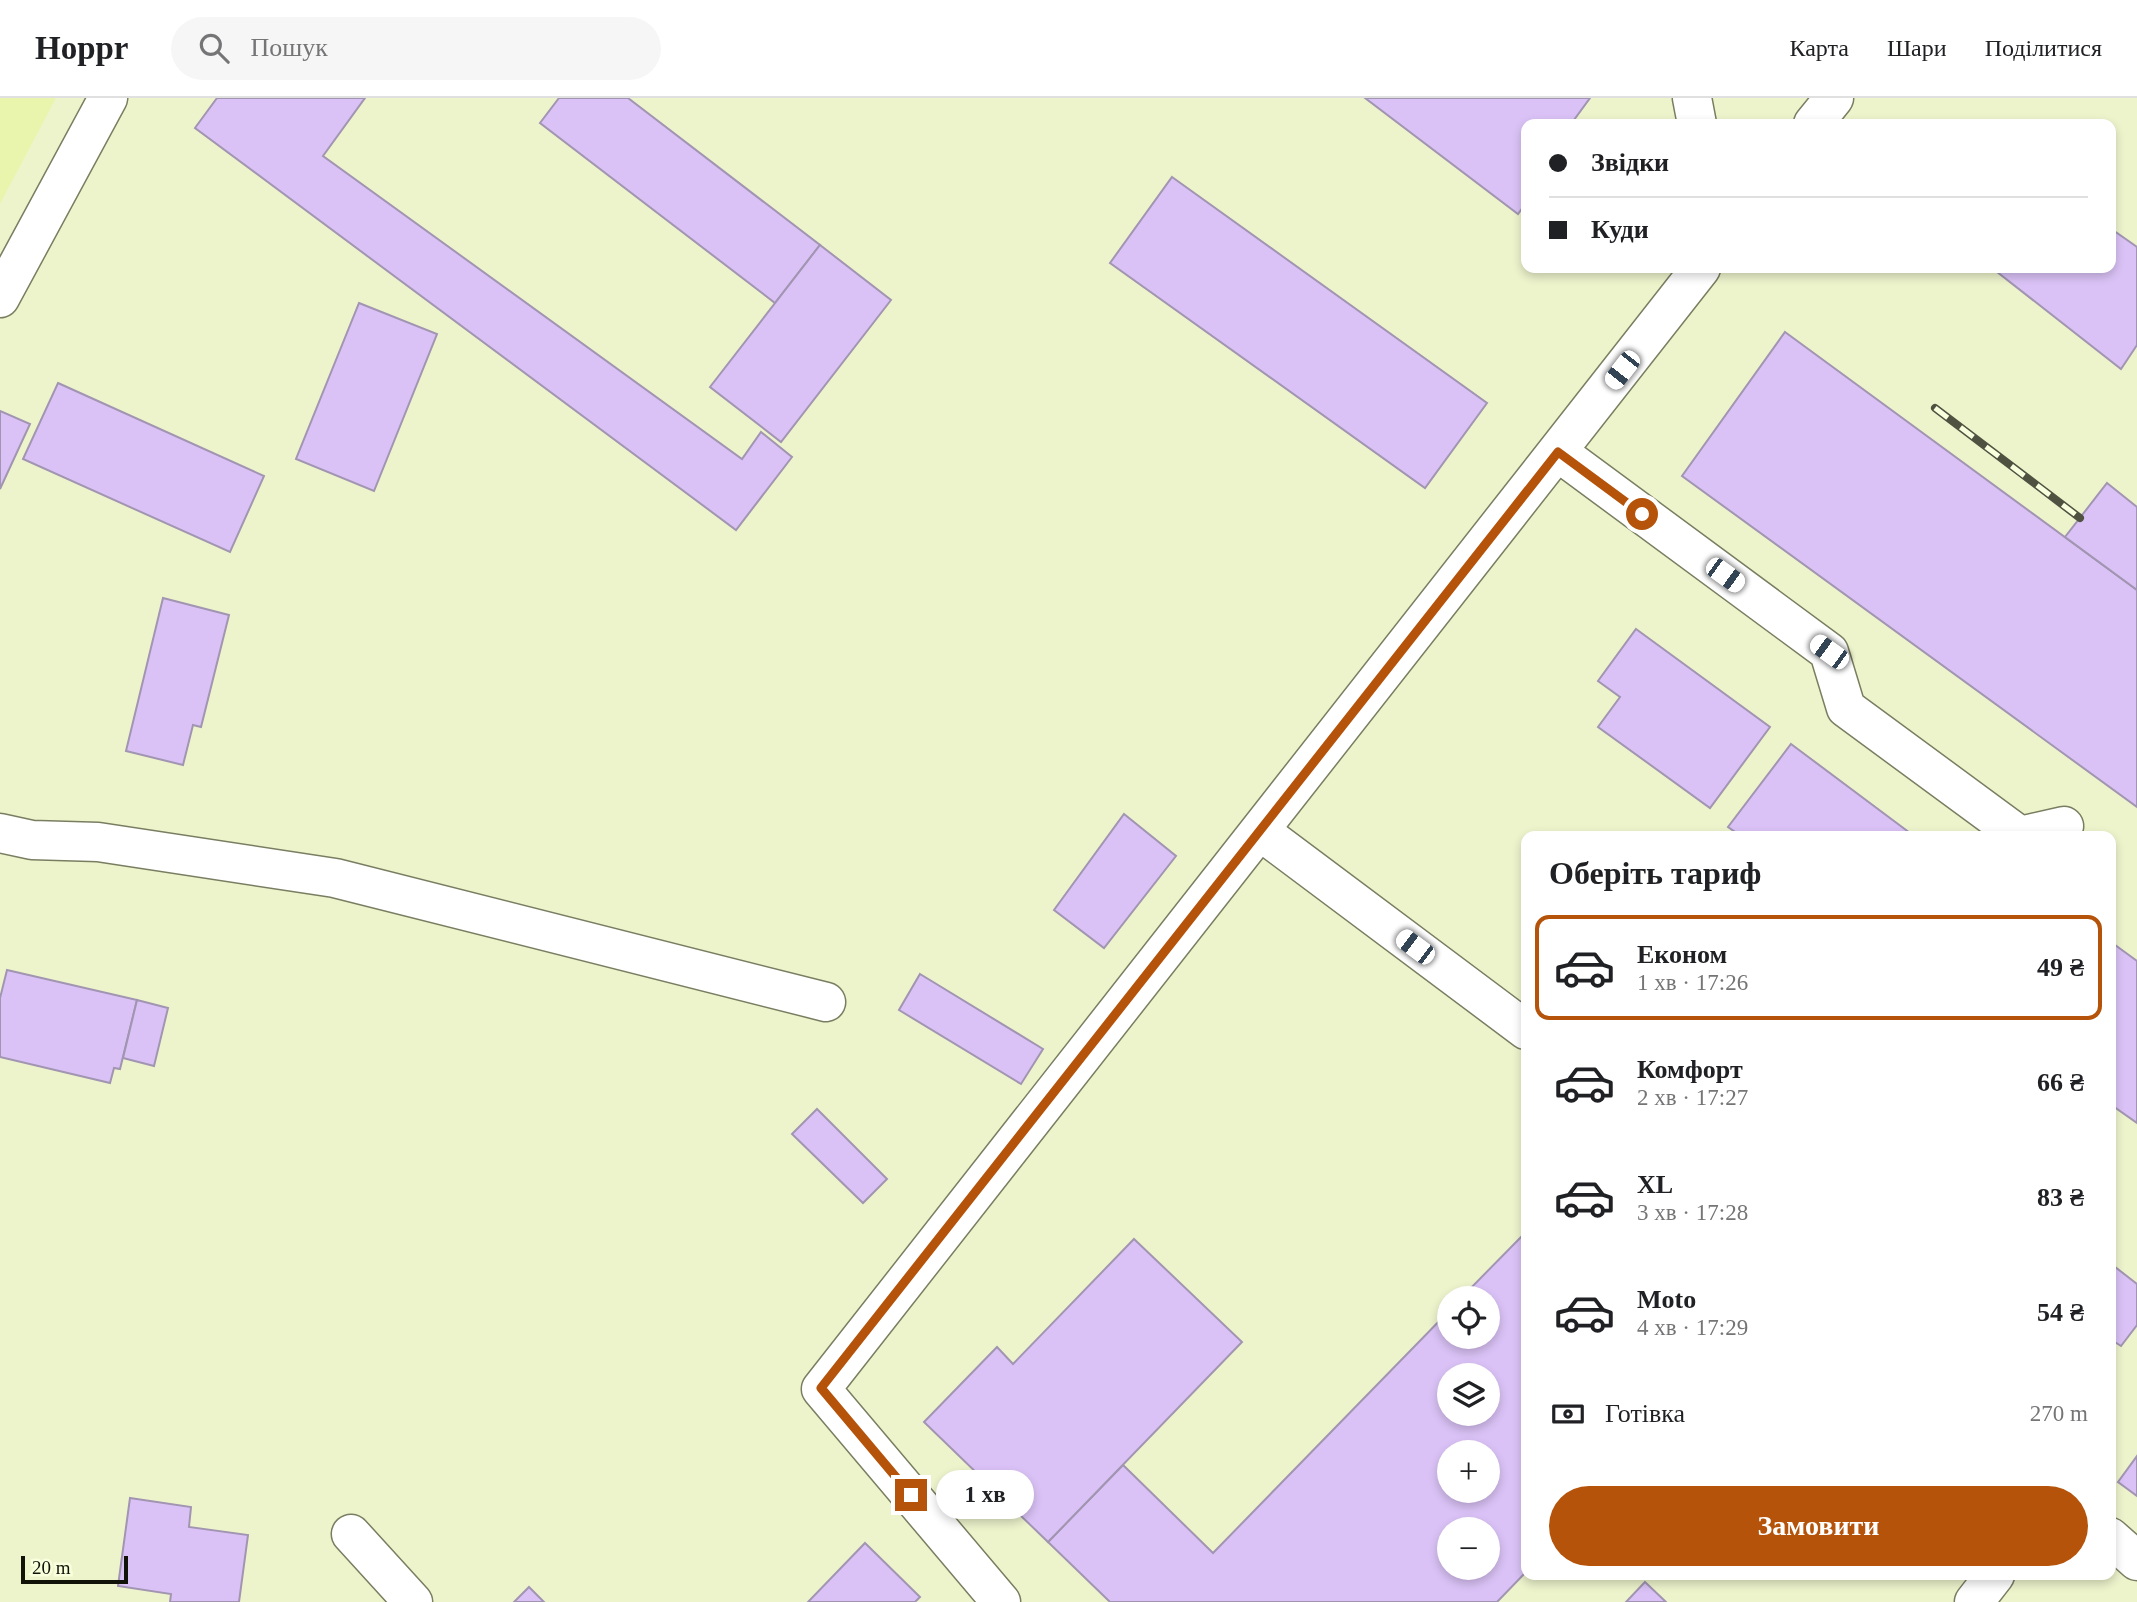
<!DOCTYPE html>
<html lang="uk">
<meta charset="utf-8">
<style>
:root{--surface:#fff;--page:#f6f6f6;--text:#202124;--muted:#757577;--line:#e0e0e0;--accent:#b45309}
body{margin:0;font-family:"Times New Roman",serif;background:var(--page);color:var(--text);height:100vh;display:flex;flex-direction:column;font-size:26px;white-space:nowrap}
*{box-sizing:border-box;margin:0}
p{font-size:23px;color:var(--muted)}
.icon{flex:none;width:38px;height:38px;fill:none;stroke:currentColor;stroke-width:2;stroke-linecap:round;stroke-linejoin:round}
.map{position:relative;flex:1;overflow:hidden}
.side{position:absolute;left:1521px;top:733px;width:595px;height:749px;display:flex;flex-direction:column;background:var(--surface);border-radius:14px;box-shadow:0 4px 10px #0003}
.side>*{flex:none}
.banner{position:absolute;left:1521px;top:21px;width:595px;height:154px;border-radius:14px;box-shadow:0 4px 10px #0003;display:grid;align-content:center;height:154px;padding:0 28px;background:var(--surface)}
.controls{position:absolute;left:1437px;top:1188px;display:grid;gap:14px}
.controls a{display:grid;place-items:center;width:63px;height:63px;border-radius:50%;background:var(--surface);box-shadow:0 4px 10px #0003;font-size:35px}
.scale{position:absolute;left:21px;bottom:18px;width:107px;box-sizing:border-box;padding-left:7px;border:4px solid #111308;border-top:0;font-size:19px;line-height:24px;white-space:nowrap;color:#111308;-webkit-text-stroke:5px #f8ffdd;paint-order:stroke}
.end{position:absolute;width:32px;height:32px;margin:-16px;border:9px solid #b45309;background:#fff;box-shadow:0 0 0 4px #fff}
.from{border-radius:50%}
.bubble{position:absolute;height:49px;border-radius:24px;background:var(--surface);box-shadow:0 4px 10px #0003;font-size:23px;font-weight:600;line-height:49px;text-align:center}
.car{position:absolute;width:21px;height:42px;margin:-21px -10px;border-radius:9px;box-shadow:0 0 5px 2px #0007;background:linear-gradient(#fff 24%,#345 0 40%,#fff 0 76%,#345 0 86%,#fff 0)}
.banner b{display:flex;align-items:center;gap:24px;height:66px;font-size:26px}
.banner b+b{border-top:2px solid var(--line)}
.banner i{width:18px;height:18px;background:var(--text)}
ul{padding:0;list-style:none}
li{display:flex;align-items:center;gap:21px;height:105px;margin:0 14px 10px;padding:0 14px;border:4px solid transparent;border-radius:14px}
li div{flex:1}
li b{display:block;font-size:26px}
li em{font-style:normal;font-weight:600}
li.selected{border-color:var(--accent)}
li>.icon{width:63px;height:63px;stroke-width:1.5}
h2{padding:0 28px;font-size:32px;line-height:84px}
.pay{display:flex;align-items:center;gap:18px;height:77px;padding:0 28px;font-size:26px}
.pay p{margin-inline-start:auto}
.button{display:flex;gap:14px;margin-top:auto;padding:14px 28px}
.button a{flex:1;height:80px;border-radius:42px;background:var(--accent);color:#fff;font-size:28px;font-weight:600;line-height:80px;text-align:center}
header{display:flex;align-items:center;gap:42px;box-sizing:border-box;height:98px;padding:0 35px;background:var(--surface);border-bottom:2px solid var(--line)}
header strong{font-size:33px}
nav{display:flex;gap:38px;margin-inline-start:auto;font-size:24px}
.search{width:490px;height:63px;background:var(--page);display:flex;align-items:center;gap:18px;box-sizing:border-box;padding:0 24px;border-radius:38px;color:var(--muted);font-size:26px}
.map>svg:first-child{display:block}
.built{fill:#edf4cc;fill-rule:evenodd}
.green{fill:#e9f5ad}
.building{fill:#dac2f6;stroke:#a195b1;stroke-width:2;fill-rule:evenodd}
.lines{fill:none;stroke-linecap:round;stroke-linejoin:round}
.minor-casing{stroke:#797e61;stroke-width:41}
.minor{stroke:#fff;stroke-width:38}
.rail-casing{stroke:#4f5241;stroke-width:8}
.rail{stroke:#f8ffdd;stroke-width:5;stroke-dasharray:16;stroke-linecap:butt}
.route{stroke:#b45309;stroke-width:9}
</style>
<header>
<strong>Hoppr</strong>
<div class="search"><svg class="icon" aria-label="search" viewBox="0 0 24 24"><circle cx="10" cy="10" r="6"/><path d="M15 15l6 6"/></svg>Пошук</div>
<nav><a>Карта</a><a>Шари</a><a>Поділитися</a></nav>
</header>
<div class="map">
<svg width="2137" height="1504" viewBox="0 0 2137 1504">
<rect width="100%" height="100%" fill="#f8ffdd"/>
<path class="built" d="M0,0H2137V1504H0ZM1526,26H2110V170H1526ZM1526,738H2110V1477H1526ZM1449,1200H1488V1239H1449ZM1449,1278H1488V1316H1449ZM1449,1354H1488V1393H1449ZM1449,1432H1488V1470H1449Z"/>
<polygon class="green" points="0,0 56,0 0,106"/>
<g class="building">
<polygon points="217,0 365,0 323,58 742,361 761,334 792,359 736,432 195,30"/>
<polygon points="559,0 628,0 820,147 775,205 540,25"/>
<polygon points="1365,0 1590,0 1571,26 1526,26 1526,105 1518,116"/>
<polygon points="1172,79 1487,305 1425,390 1110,165"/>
<polygon points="2110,130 2137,149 2137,247 2121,271 1992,170 2110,170"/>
<polygon points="820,147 891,202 781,344 710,289"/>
<polygon points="359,205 437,236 374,393 296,361"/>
<polygon points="1785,234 2137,492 2137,709 1682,378"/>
<polygon points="58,285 264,378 230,454 23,361"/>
<polygon points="0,313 30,326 0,391"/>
<polygon points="2107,385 2137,409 2137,492 2065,439"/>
<polygon points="163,500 229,517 201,629 193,627 183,667 126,653"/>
<polygon points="1636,531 1770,629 1710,710 1598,629 1620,599 1598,583"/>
<polygon points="1791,646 1914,738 1741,738 1728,729"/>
<polygon points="1124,716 1176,758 1104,850 1054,812"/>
<polygon points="2111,844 2137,863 2137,1025 2110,1006"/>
<polygon points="7,872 137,902 120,971 114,970 110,985 0,959 0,900"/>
<polygon points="920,876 1043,951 1021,986 899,912"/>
<polygon points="137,902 168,910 154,968 123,960"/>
<polygon points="817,1011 887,1081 863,1105 792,1036"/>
<path d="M1526,1134V1474L1497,1504H1110L1048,1444L1123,1367L1213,1455L1449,1213V1239H1488V1200H1461ZM1449,1278H1488V1316H1449ZM1449,1354H1488V1393H1449ZM1449,1432H1488V1470H1449Z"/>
<polygon points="1134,1141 1242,1244 1048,1444 924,1324 997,1249 1013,1266"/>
<polygon points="2110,1165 2137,1186 2137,1227 2121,1248 2110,1241"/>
<polygon points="2137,1358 2137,1398 2118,1384"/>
<polygon points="130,1400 191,1409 189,1429 248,1437 239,1504 170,1504 171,1496 118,1488"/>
<polygon points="865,1445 920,1499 915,1504 808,1504"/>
<polygon points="1645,1484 1666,1504 1626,1504"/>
<polygon points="529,1489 544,1504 514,1504"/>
</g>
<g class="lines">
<g class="minor-casing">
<g id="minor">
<polyline points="1692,0 1697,26"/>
<polyline points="1813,26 1834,0"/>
<polyline points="0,200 108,0"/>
<polyline points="1558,354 1829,554 1846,610 2020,738 2064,728"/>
<polyline points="1260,733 1526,932"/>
<polyline points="0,735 32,742 98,744 335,780 826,904"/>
<polyline points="351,1436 413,1504"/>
<polyline points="2110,1439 2137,1463"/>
<polyline points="1001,1504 821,1291 1701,170"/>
<polyline points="1974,1504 1995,1477"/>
</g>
</g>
<use href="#minor" class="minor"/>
<g class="rail-casing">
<polyline id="rail" points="1935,310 2080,420"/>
</g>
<use href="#rail" class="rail"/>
</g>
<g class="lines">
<polyline class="route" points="911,1397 821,1290 1558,354 1642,416"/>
</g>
</svg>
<div class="controls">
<a><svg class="icon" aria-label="locate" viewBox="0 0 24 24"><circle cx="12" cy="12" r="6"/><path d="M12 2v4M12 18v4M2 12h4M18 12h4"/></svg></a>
<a><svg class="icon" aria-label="layers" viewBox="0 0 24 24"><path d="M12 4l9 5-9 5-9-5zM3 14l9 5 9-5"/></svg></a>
<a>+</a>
<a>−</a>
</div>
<div class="scale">20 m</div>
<i class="end from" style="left:1642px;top:416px"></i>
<i class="end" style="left:911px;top:1397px"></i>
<div class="bubble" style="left:936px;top:1372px;width:98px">1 хв</div>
<i class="car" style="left:1622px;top:272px;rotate:218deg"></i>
<i class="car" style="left:1725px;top:477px;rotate:126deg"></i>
<i class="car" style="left:1829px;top:554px;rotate:306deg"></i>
<i class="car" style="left:1415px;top:849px;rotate:307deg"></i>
<div class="banner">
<b><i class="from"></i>Звідки</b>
<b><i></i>Куди</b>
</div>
<section class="side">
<h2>Оберіть тариф</h2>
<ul>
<li class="selected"><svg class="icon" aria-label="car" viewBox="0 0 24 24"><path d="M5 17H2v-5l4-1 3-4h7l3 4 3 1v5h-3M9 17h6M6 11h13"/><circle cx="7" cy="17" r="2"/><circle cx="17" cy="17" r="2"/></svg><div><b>Економ</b><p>1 хв · 17:26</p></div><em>49 ₴</em></li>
<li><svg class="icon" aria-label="car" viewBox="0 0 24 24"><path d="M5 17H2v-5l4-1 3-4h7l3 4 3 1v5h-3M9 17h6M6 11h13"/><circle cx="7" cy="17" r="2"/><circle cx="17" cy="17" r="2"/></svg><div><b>Комфорт</b><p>2 хв · 17:27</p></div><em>66 ₴</em></li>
<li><svg class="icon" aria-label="car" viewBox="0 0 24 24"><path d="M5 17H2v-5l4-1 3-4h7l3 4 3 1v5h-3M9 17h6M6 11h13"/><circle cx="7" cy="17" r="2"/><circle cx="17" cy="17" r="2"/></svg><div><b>XL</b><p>3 хв · 17:28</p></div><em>83 ₴</em></li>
<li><svg class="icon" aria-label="car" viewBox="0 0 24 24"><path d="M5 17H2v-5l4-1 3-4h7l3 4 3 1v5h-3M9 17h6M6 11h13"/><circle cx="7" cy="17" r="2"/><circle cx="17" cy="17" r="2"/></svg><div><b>Moto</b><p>4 хв · 17:29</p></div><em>54 ₴</em></li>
</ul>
<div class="pay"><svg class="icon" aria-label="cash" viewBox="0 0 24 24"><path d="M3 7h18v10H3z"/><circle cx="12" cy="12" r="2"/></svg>Готівка<p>270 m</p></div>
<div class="button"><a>Замовити</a></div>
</section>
</div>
